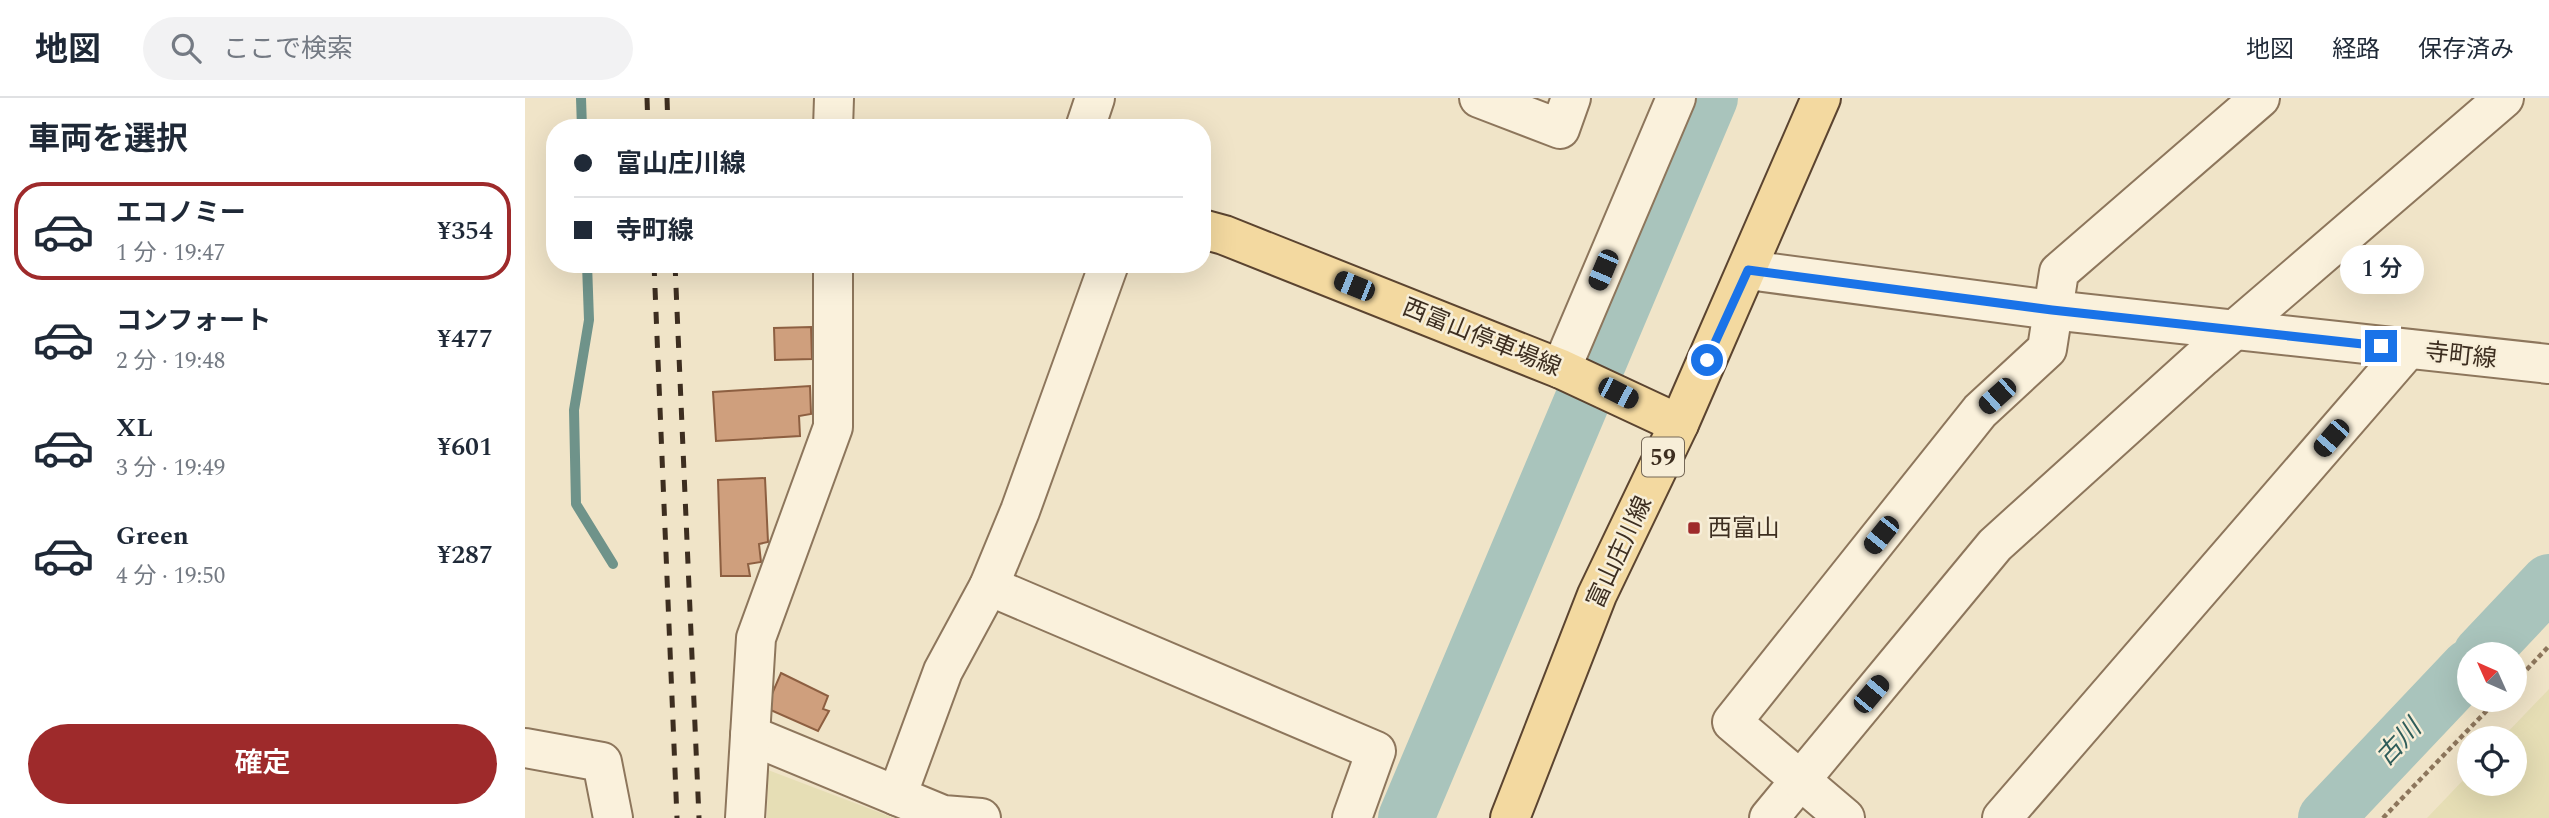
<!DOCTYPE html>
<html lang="ja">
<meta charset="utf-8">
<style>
:root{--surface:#fff;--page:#f2f2f3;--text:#1f2937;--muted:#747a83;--line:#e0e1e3;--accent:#9e2a2b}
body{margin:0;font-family:Spectral,"Noto Sans JP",serif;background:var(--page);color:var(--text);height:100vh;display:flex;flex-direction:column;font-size:26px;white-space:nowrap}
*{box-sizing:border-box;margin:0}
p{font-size:23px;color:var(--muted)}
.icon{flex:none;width:38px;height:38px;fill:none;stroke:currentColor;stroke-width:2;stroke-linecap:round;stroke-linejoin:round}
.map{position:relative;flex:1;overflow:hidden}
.side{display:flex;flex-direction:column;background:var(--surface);width:525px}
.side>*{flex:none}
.hud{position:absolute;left:21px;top:21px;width:665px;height:154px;border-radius:28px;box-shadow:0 7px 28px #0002;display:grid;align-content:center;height:154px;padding:0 28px;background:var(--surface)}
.needle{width:46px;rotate:315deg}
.buttons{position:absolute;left:1932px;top:544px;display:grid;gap:14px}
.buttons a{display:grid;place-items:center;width:70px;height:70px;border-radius:50%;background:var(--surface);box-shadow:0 7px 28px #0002;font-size:35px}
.end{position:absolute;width:32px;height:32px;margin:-16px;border:9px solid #1a73e8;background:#fff;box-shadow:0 0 0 4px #fff}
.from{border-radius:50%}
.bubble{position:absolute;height:49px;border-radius:24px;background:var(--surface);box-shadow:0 7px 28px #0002;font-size:23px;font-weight:600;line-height:49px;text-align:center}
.car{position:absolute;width:21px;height:42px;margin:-21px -10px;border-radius:9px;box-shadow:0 0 5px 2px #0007;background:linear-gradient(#222 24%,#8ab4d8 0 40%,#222 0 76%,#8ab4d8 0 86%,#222 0)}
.hud b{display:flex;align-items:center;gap:24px;height:66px;font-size:26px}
.hud b+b{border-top:2px solid var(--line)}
.hud i{width:18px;height:18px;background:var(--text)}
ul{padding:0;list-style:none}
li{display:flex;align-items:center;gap:21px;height:98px;margin:0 14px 10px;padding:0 14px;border:4px solid transparent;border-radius:28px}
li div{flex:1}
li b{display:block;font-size:26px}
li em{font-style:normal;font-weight:600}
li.current{border-color:var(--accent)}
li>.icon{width:63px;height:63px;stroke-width:1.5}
h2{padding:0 28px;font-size:32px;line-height:84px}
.primary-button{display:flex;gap:14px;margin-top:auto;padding:14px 28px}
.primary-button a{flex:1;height:80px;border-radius:42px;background:var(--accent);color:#fff;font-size:28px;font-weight:600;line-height:80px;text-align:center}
header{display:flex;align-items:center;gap:42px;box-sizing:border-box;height:98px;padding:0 35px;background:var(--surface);border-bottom:2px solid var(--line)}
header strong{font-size:33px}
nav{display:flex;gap:38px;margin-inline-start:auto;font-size:24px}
.search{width:490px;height:63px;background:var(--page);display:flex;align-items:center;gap:18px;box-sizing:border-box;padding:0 24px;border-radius:38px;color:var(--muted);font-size:26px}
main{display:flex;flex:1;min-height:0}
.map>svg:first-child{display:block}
.farmland{fill:#e6deb5}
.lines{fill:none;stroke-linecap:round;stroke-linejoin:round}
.stream{stroke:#6f938a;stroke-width:10}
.river{stroke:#a9c4bc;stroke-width:56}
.building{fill:#cf9f7d;stroke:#8d5f41;stroke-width:2}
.minor-casing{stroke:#8d765c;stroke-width:42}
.major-casing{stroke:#5b4430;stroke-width:42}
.path{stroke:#8d765c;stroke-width:4.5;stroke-dasharray:5 3.5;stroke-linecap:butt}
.minor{stroke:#faf1dc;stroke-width:38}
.major{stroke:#f3d9a0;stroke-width:38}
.rail{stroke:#3d2e20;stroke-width:5;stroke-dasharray:12 12;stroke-linecap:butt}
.route{stroke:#1a73e8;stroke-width:9}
.poi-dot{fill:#9e2a2b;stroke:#f7eed8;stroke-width:2.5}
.labels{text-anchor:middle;stroke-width:5;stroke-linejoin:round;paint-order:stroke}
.shield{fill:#f7eed8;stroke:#756857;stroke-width:2}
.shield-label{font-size:23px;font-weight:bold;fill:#3d2e20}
.street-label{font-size:24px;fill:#3d2e20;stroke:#f7eed8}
.poi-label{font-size:24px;fill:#3d2e20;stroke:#f7eed8;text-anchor:start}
.water-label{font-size:26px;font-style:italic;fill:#2f5d5a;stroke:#f7eed8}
</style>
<header>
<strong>地図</strong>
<div class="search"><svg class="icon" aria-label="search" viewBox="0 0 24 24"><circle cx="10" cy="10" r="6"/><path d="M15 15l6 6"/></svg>ここで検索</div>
<nav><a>地図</a><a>経路</a><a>保存済み</a></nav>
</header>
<main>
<section class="side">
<h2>車両を選択</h2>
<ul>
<li class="current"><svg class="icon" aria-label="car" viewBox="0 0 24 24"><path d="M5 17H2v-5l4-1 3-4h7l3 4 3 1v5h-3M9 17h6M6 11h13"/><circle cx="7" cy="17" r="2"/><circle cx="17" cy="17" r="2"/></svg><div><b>エコノミー</b><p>1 分 · 19:47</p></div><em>¥354</em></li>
<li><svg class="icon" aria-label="car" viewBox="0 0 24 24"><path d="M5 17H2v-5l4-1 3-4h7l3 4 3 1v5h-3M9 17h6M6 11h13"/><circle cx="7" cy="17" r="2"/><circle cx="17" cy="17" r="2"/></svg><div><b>コンフォート</b><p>2 分 · 19:48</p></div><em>¥477</em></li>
<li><svg class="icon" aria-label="car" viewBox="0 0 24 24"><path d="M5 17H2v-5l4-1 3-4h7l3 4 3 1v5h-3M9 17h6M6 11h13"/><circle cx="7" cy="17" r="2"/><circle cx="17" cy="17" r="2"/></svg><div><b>XL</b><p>3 分 · 19:49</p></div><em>¥601</em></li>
<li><svg class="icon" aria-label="car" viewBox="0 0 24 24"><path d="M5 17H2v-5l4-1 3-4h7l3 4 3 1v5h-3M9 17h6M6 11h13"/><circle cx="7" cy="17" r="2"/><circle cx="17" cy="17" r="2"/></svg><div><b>Green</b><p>4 分 · 19:50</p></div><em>¥287</em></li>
</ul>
<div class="primary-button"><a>確定</a></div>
</section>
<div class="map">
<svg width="2024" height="720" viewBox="0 0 2024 720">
<rect width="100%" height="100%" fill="#f0e4c8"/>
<g class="farmland">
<polygon points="2024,591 2024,720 1902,720 1944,676 1944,686 1990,686 1990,640 1977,640"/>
<polygon points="243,672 369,720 242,720"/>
</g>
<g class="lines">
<g class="stream">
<polyline points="56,0 57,30"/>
<polyline points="62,166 64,222 49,312 51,406 88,466"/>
</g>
<g class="river">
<polyline points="1956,556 2024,484"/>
<polyline points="881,720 1185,0"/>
<polyline points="1801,720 1944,569"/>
</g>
</g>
<g class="building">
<polygon points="286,229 287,261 250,262 249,230"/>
<polygon points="285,288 286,316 274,318 275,338 191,343 188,294"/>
<polygon points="240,380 243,444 234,446 236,464 223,466 225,478 196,478 193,382"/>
<polygon points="256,575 303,598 298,611 304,613 293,633 241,610"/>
</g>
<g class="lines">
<g class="minor-casing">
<g id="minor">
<polyline points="954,0 1035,31 1046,0"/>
<polyline points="308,30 309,0"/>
<polyline points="560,30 570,0"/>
<polyline points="1223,172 1527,212 2024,266"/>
<polyline points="1036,271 1151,0"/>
<polyline points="464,488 851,653 827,720"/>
<polyline points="225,637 418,717 456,720"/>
<polyline points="0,650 77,664 88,720"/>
<polyline points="372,698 418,573 464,488 495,413 584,166"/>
<polyline points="220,720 231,540 308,329 308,166"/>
<polyline points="1244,720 1470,447 1678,259 1979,0"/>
<polyline points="1320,720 1207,624 1455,313 1522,251 1534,174 1735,0"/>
<polyline points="1477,720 1883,251"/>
</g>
</g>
<g class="major-casing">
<g id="major">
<polyline points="677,131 699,137 1036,271 1154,326"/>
<polyline points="985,720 1072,497 1154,326 1296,0"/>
</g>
</g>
<g class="path">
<polyline points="1990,584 2024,548"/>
<polyline points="1858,720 1972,602"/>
</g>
<use href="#minor" class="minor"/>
<use href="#major" class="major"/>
<g class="rail">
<polyline points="122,0 123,30"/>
<polyline points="142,0 143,30"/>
<polyline points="129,166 152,720"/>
<polyline points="150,166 174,720"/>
</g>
</g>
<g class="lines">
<polyline class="route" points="1182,262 1223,172 1527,212 1856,248"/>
</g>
<rect class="poi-dot" x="1162" y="423" width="14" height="14" rx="3.5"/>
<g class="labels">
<rect class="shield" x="1117" y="339.5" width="42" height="39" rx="5"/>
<g class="shield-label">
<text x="1138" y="367">59</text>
</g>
<g class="street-label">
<text transform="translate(957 239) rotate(22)" y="8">西富山停車場線</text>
<text transform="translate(1936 257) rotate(6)" y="8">寺町線</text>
<text transform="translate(1094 454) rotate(-65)" y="8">富山庄川線</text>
</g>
<g class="poi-label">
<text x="1183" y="438">西富山</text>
</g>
<g class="water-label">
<text transform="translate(1873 644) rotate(-47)" y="9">古川</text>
</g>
</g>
</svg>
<div class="buttons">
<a><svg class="needle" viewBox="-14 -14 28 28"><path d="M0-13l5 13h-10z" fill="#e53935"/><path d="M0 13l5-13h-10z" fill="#747a83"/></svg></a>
<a><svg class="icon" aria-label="locate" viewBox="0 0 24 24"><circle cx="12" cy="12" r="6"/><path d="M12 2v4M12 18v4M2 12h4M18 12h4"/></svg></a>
</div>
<i class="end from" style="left:1182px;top:262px"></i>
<i class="end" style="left:1856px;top:248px"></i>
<div class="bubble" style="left:1815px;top:147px;width:84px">1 分</div>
<i class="car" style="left:1078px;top:172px;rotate:203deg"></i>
<i class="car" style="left:829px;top:188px;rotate:292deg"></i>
<i class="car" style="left:1093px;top:295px;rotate:117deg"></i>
<i class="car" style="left:1472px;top:298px;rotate:228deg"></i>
<i class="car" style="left:1806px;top:340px;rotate:221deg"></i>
<i class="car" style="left:1356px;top:437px;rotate:219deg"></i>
<i class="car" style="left:1346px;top:596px;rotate:40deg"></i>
<div class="hud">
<b><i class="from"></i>富山庄川線</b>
<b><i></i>寺町線</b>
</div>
</div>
</main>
